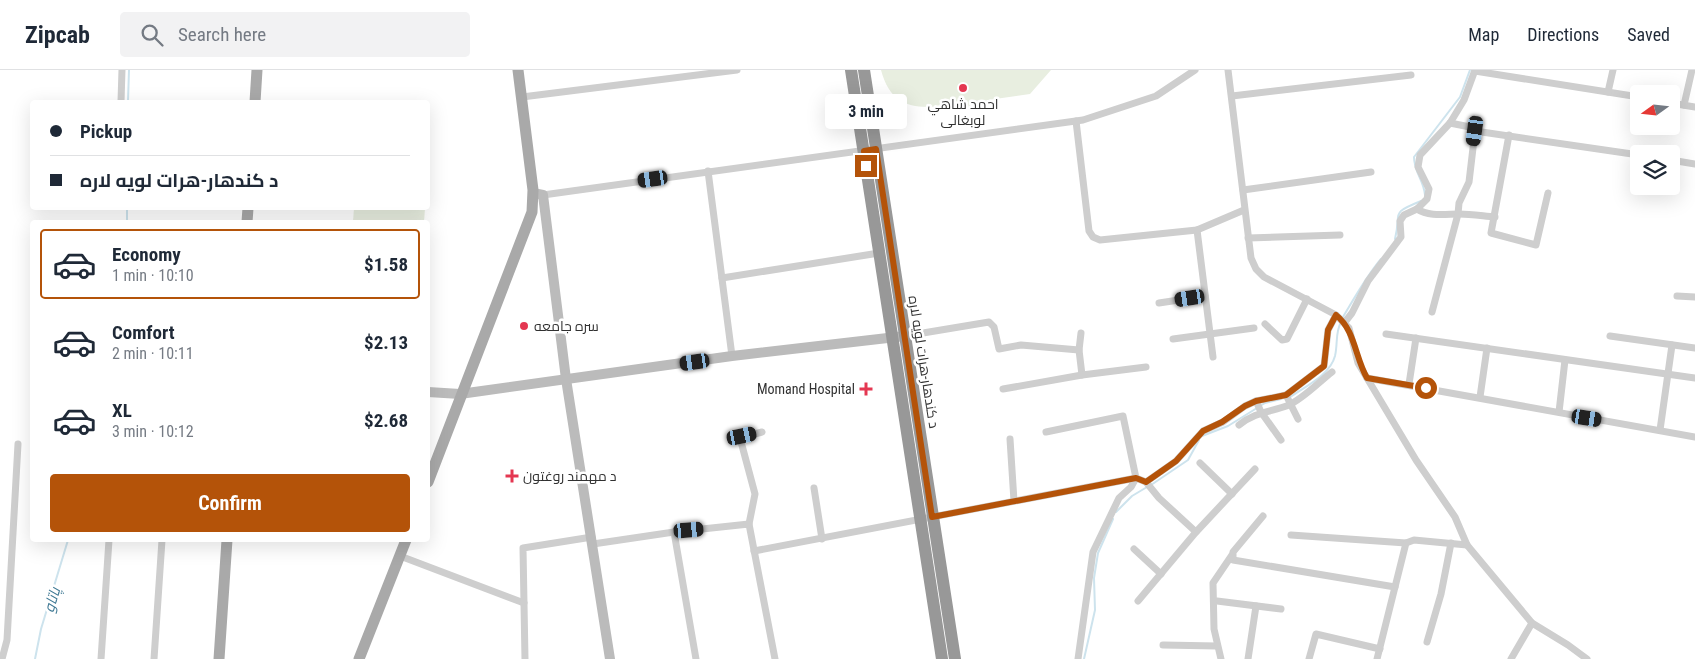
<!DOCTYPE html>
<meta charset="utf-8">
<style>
:root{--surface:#fff;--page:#f2f2f3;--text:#1f2937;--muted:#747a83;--line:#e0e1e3;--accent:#b45309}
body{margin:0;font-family:"Roboto Condensed",Cairo,sans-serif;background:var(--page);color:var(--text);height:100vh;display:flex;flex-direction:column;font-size:19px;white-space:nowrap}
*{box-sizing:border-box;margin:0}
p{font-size:16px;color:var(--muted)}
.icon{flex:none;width:28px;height:28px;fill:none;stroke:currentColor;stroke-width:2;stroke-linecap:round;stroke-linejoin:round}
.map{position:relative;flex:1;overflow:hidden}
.details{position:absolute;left:30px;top:150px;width:400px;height:322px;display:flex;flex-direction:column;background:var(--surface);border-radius:5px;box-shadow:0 5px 20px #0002}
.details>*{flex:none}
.guide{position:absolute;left:30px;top:30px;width:400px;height:110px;border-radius:5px;box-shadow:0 5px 20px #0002;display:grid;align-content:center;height:110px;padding:0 20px;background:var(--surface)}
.needle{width:32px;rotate:255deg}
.buttons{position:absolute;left:1630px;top:15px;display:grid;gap:10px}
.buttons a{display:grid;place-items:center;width:50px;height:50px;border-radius:5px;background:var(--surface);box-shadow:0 5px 20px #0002;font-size:25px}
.end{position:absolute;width:22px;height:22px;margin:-11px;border:6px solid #b45309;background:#fff;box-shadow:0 0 0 2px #fff}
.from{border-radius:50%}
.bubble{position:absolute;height:35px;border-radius:5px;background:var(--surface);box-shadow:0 5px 20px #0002;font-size:16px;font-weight:700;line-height:35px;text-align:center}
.car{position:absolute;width:15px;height:30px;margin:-15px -8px;border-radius:6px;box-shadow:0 0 4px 1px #0007;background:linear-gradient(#222 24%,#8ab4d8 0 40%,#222 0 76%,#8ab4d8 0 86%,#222 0)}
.guide b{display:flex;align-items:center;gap:18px;height:48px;font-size:19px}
.guide b+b{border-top:1px solid var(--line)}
.guide i{width:12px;height:12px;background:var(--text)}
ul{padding:9px 0 0;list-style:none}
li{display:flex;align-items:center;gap:15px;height:70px;margin:0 10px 8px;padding:0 10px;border:2px solid transparent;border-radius:5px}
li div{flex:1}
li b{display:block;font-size:19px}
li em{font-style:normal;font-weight:700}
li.on{border-color:var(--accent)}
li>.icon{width:45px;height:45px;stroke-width:1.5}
.action{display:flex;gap:10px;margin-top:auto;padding:10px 20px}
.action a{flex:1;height:58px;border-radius:5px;background:var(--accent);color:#fff;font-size:20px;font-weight:700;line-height:58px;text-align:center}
header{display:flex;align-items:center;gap:30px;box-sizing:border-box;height:70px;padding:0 25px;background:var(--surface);border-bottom:1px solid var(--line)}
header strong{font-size:24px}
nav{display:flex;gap:28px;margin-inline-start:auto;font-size:18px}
.search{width:350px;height:45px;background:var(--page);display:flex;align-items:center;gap:12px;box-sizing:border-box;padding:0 18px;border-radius:5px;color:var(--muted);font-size:19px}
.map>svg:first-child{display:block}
.green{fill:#e8eee0}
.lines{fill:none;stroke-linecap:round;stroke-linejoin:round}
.stream{stroke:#cde3ed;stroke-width:2}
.street{stroke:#cecece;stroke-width:7}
.secondary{stroke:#bbb;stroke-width:10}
.primary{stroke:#a9a9a9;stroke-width:11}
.highway{stroke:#989898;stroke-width:12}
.route{stroke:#b45309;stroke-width:6}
.poi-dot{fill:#e43751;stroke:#fff;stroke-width:2}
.labels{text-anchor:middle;stroke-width:5;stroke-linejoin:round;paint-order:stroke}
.poi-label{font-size:14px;fill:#313131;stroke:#fff;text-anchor:start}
.street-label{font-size:14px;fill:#313131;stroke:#fff}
.water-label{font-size:15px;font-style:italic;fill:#3f7994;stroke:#fff}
</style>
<header>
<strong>Zipcab</strong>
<div class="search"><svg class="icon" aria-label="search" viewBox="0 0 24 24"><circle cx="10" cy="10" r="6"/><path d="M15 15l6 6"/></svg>Search here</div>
<nav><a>Map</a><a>Directions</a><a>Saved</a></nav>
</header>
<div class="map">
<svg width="1695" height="589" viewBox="0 0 1695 589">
<rect width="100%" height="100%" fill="#fff"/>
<g class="green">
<path d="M881,0H1051L1030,24L988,30V35L965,39L964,33C927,38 893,46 881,0Z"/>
<polygon points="354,138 425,138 424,152 353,152"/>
</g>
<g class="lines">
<g class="stream">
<polyline points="128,32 129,0"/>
<path d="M1425,125C1424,111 1414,102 1414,87L1460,27L1470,0"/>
<polyline points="127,138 127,152"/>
<path d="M1395,169C1402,141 1389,144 1421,131"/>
<path d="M1343,247C1355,227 1366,207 1381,189"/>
<path d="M1290,327C1306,316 1330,305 1335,286C1338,273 1335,263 1341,252"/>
<polyline points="1202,366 1228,356 1265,333 1281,329"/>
<polyline points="1151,415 1188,390 1199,370"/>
<polyline points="1116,442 1132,426 1147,417"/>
<polyline points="35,589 41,559 68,470"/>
<polyline points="1084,589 1095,540 1094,508 1098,483 1113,449"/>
</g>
<g class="street">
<polyline points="1228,0 1251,188 1256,199 1264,207 1336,245 1349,258 1358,293 1416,390 1455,447 1467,475 1532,553 1568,575 1587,589"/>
<polyline points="1475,1 1639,27"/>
<polyline points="1608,22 1613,0"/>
<polyline points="1232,26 1411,5"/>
<polyline points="522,27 737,0"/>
<polyline points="121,32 122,0"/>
<polyline points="1671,33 1695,37"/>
<polyline points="1684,35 1692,0"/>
<polyline points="1076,51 1089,161 1093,167 1100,170 1197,160 1244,140"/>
<polyline points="1450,53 1470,57 1475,61 1639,85"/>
<polyline points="1509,65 1491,163 1536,175 1548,123"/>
<polyline points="1671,90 1695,94"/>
<polyline points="708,101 732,286"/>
<polyline points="1243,120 1371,102"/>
<polyline points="543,125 1083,50 1156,26 1195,0"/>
<path d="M1417,139C1429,147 1446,144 1459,144C1471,144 1483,146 1495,147"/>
<polyline points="1197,160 1213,287"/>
<polyline points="1248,168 1340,165"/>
<polyline points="722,208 879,183"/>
<polyline points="1677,226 1695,227"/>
<polyline points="1159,233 1205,226"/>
<polyline points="1432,242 1458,144 1459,133 1469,112 1475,61"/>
<polyline points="1345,252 1352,243 1368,211 1401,167 1400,151 1404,145 1417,139 1427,129 1429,119 1418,97 1420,85 1450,53 1464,30 1475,0"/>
<polyline points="1265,254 1282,270 1287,269 1307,229"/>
<polyline points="1081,263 1079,280 1082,305"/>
<polyline points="1386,264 1695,308"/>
<polyline points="905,266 989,252 994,257 999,279 1021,275 1079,280"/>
<polyline points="1610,266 1695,278"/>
<polyline points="1173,269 1254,258"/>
<polyline points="1367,308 1695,367"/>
<polyline points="1409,314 1416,268"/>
<polyline points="1003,319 1082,305 1146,297"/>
<polyline points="1286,325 1298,349"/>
<polyline points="1480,327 1487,278"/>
<polyline points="1256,331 1261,342 1281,370"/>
<polyline points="1559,342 1565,290"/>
<path d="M1239,355C1255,342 1271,342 1289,335C1304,328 1319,312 1332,302"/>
<polyline points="1660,360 1672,275"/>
<polyline points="1046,362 1123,346 1136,408 1131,417 1119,428 1093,482 1078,589"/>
<polyline points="1010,369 1014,431"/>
<polyline points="1200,393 1232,424"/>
<polyline points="1146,412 1176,391 1203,361 1223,352 1245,336 1256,331 1286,325 1324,296 1328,260 1336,245"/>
<polyline points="814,418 822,469"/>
<polyline points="1263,446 1233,482 1233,490 1395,517"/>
<polyline points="749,454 755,424 740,368 762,362"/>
<polyline points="674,462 696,589"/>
<polyline points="1291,465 1406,473"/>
<polyline points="593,474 674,462 749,454 775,589"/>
<polyline points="1134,479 1161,504"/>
<polyline points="754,481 1136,408 1146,412 1159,428 1196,462"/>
<polyline points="400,486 524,533"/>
<polyline points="1138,531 1196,462 1255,399"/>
<polyline points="1217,531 1281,539"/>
<polyline points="1427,572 1441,524 1451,473"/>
<polyline points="1163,575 1217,576"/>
<polyline points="2,589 7,570 18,374"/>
<polyline points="101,589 109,470"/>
<polyline points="154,589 162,470"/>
<polyline points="525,589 523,478 592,467"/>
<polyline points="1221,589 1214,559 1213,513 1232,485"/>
<polyline points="1248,589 1256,536"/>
<polyline points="1309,589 1316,564 1380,579"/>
<polyline points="1377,589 1406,473 1414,470 1467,475"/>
<polyline points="1511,589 1532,553"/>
</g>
<g class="secondary">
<polyline points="533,123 543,125 566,309 610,589"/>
<polyline points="428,322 460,324 732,286 905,266"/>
</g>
<g class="primary">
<polyline points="255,32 257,0"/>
<polyline points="247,152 248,138"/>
<polyline points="428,412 532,142 533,120 518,0"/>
<polyline points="219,589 227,470"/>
<polyline points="359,589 406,470"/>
</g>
<g class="highway">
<polyline points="851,0 942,589"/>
<polyline points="864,0 955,589"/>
</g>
</g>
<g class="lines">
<path class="route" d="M866,96L864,81L876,79L932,447L1136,408L1146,412L1176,391L1203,361L1222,352L1245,336L1256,331L1286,325L1324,296L1328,260L1336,245C1355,260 1355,287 1367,308L1426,318"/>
</g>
<g class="poi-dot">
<circle cx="963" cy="18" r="5"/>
<circle cx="524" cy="256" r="5"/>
<path d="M863.5 311.5h5v5h5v5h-5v5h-5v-5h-5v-5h5z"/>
<path d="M509.5 398.5h5v5h5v5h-5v5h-5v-5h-5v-5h5z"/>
</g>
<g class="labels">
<g class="poi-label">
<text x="963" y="39" text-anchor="middle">احمد شاهي<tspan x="963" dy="16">لوبغالی</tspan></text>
<text x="534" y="261">سره جامعه</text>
<text x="855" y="324" text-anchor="end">Momand Hospital</text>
<text x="523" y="411">د مهمند روغتون</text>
</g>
<g class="street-label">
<text transform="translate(924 292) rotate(81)" y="5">د کندهار-هرات لويه لاره</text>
</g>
<g class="water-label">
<text transform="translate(52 530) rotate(-74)" y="5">پاتاو</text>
</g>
</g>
</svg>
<div class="buttons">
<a><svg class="needle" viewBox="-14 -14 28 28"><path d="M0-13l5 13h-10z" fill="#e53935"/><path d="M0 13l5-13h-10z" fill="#747a83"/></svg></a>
<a><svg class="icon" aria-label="layers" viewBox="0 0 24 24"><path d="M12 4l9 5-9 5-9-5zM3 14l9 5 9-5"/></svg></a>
</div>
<i class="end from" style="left:1426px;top:318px"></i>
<i class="end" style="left:866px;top:96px"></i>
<div class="bubble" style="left:825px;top:24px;width:82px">3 min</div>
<i class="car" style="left:1475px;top:61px;rotate:188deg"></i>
<i class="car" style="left:653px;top:109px;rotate:262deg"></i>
<i class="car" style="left:1190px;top:228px;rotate:261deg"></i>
<i class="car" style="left:695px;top:292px;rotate:262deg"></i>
<i class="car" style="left:1587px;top:348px;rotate:99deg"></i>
<i class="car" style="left:742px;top:366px;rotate:78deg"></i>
<i class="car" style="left:689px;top:460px;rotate:85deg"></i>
<div class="guide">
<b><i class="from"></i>Pickup</b>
<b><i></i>د کندهار-هرات لويه لاره</b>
</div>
<section class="details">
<ul>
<li class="on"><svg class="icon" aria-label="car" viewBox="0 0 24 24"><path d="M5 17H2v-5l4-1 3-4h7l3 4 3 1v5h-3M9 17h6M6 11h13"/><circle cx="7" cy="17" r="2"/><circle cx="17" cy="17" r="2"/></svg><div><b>Economy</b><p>1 min · 10:10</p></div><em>$1.58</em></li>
<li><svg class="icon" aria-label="car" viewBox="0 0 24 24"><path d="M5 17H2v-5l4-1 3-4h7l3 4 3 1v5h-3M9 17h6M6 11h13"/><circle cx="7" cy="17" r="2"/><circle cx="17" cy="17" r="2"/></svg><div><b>Comfort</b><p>2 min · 10:11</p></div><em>$2.13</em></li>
<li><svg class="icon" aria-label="car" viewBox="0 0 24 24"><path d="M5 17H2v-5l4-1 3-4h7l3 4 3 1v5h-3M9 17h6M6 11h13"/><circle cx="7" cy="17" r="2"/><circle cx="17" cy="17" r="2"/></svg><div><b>XL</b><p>3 min · 10:12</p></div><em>$2.68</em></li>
</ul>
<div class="action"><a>Confirm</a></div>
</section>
</div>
